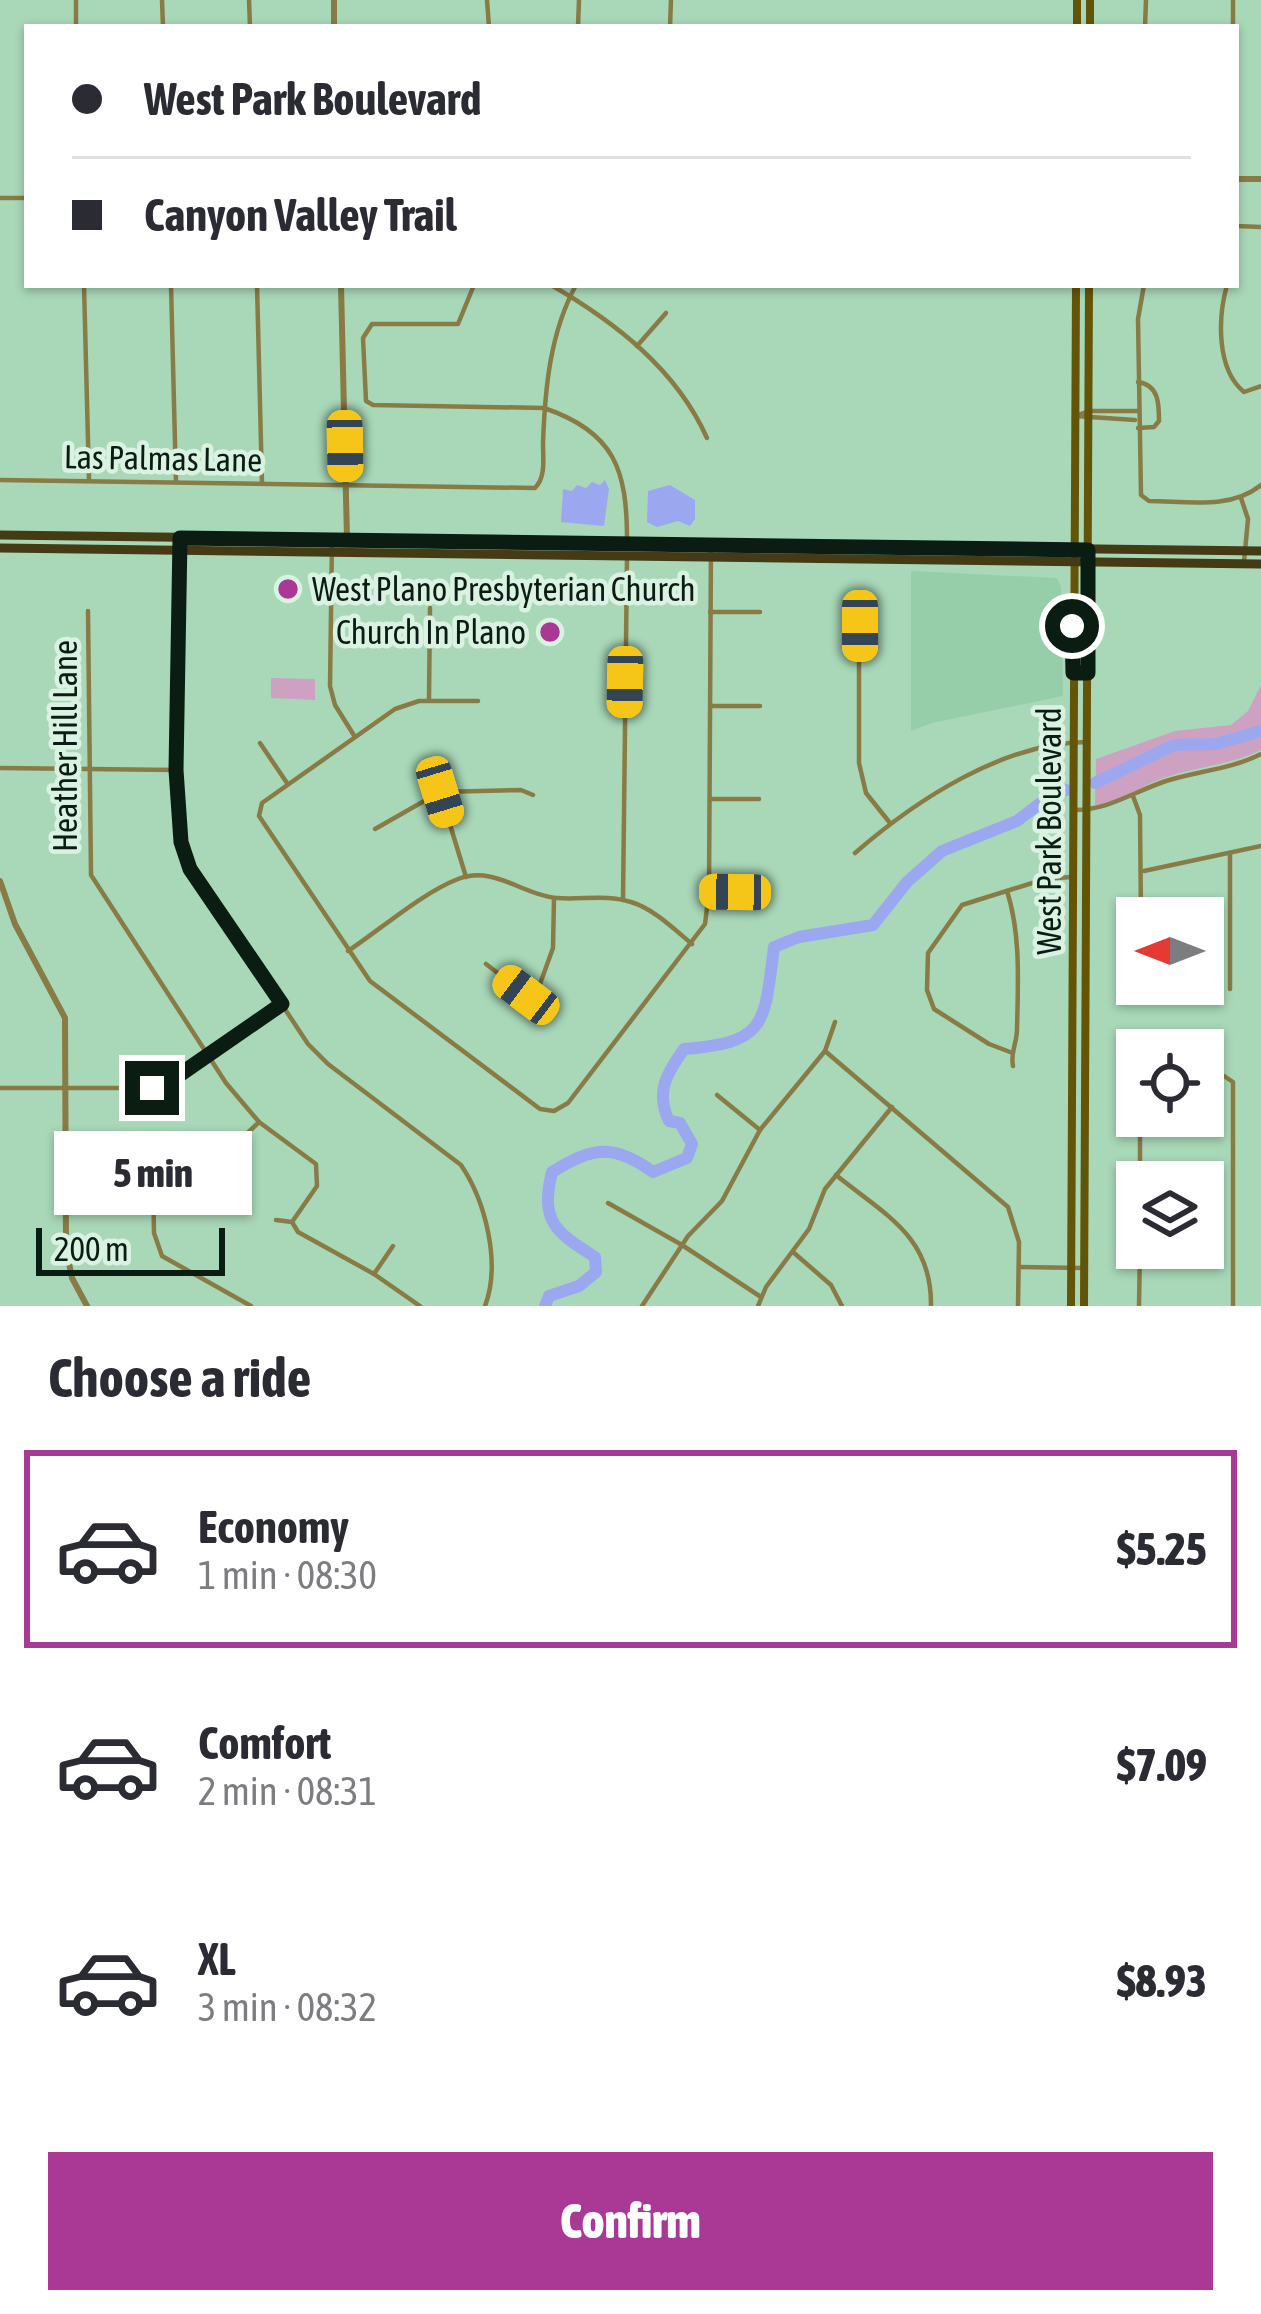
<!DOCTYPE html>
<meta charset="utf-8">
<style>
:root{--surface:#fff;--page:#f7f7f7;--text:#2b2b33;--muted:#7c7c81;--line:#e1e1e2;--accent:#a93995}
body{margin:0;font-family:"Asap Condensed",sans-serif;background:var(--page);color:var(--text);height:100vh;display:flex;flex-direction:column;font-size:45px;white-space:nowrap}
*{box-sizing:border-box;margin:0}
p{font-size:39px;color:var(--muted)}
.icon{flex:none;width:66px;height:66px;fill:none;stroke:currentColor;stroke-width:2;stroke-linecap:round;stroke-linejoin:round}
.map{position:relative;height:1306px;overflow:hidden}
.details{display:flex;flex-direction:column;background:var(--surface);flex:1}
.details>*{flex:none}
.guide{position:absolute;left:24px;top:24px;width:1215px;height:264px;border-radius:0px;box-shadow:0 3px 9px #0004;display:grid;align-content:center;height:264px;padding:0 48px;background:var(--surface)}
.needle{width:78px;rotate:270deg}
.controls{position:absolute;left:1116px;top:897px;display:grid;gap:24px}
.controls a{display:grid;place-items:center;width:108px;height:108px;border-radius:0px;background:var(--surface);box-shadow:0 3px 9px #0004;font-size:60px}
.scale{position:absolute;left:36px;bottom:30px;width:189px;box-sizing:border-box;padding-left:12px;border:6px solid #0b1d12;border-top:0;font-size:33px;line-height:42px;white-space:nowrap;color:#0b1d12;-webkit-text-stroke:9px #daf2e2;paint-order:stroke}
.end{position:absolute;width:54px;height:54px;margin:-27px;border:15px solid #0b1d12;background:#fff;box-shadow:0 0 0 6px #fff}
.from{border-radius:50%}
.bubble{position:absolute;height:84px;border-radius:0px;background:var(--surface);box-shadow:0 3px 9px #0004;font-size:39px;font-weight:800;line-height:84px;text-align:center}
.car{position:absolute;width:36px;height:72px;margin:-36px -18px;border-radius:15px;box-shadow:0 0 9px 3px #0007;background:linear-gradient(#f5c518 24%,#345 0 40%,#f5c518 0 76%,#345 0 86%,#f5c518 0)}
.guide b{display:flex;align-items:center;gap:42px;height:114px;font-size:45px}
.guide b+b{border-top:3px solid var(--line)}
.guide i{width:30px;height:30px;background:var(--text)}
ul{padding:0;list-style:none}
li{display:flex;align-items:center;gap:36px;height:198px;margin:0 24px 18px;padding:0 24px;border:6px solid transparent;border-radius:0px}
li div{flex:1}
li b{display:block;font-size:45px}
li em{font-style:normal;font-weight:800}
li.on{border-color:var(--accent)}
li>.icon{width:108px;height:108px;stroke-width:1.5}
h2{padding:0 48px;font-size:54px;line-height:144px}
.primary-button{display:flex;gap:24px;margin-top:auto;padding:24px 48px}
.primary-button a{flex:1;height:138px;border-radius:0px;background:var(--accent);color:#fff;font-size:48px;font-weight:800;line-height:138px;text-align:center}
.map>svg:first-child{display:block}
.built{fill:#97ceaa}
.green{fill:#cda1c2}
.water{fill:#9ba8f0}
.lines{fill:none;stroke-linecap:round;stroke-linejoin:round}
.river{stroke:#9ba8f0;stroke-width:12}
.minor{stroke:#887b46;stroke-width:4.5}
.tertiary{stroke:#887b46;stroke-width:6}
.secondary{stroke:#645407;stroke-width:8}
.primary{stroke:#443b15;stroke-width:9}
.route{stroke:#0b1d12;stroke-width:15}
.poi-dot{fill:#a93995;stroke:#daf2e2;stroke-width:4.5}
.labels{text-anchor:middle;stroke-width:9;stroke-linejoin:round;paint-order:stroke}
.street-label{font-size:33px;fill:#0b1d12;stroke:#daf2e2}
.poi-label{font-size:33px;fill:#0b1d12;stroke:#daf2e2;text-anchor:start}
</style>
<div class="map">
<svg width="1261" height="1306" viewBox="0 0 1261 1306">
<rect width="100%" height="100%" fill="#a8d8b8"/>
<polygon class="built" points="911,571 1057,578 1061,587 1063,696 932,723 911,731"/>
<g class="green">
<polygon points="271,678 315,679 315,700 271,698"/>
<path d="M1261,685V750C1228,766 1192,767 1158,780C1137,789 1117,803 1095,805L1096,759L1175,731L1231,725L1248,711Z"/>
</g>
<g class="water">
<polygon points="605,480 609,489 604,526 561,522 563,489 572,491 577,485 586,488 592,482 600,485"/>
<polygon points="670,485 695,500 695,519 690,526 678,521 657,527 647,522 648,491"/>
</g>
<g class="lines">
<g class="river">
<polyline points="1095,783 1174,745 1215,744 1261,731"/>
<path d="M545,1306L549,1296L579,1286L596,1272L595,1257C555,1232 540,1221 552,1172C593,1147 613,1143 653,1172L687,1158L692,1144L680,1123L669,1121C655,1092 667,1073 684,1049C768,1043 764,1023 774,947L799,937L873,925L907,882L942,851L1017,821L1051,795L1066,790"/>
</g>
<g class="minor">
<polyline points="76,0 76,27"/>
<polyline points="162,0 163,27"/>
<polyline points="249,0 250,27"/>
<polyline points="487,0 489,27"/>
<polyline points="578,27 579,0"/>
<polyline points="670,27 671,0"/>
<polyline points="1145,27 1146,0"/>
<polyline points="1233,27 1233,0"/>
<polyline points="0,198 27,198"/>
<polyline points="1236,226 1261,227"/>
<polyline points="84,285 89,480"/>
<polyline points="171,285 176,482"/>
<polyline points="257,285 262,483"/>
<path d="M474,285L458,324H372L363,338L366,401L373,405L544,408C615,432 627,470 627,540"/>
<path d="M551,285C615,322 676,369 707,438"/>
<path d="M1144,285L1138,319L1141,495L1149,501C1185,501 1231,510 1261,485"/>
<path d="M1227,285C1218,317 1216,369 1244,392L1261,386"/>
<polyline points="637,346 666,313"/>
<polyline points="1078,415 1089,411 1138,411"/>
<polyline points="1075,416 1135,420"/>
<path d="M1138,428L1154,427L1159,421C1159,404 1159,385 1138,382"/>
<path d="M0,480L535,488C546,477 543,459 543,443C545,388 550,333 576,285"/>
<polyline points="1241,498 1248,519 1244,562"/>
<path d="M180,538L176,770L177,822L185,858L308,1044L328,1064L461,1165C486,1202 501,1264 485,1306"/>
<polyline points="332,540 330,686 335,705 355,737"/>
<polyline points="88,611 91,875 226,1083 259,1122 316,1164 317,1186 292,1222"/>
<polyline points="710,612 760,612"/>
<polyline points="859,613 859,763 866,793 890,823"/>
<polyline points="429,699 430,608"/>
<polyline points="478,701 419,701 395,709 262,803 259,816 370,981 540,1109 554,1111 568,1103 705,924 709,892 711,544"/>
<polyline points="712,706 760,706"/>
<polyline points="260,743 287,783"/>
<polyline points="0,768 176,770"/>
<polyline points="440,792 466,877"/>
<polyline points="1133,796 1140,815 1141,918"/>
<polyline points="711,799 759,799"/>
<path d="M1074,810C1109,810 1133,792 1166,781C1198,771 1232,769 1261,754"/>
<polyline points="375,829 440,792 521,790 533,795"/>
<path d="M855,853C916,800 1004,742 1088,742"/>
<polyline points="1230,854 1230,989"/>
<polyline points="1144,871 1261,846"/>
<path d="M1007,891C1021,935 1018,982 1017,1029C1017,1044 1010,1052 1013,1066"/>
<polyline points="709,892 762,893"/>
<polyline points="623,900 627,558"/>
<path d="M348,951C381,929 422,893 458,879C494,865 522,895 557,898C582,900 607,894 631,902C654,909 674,929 692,944"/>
<polyline points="486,964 526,995 536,995 553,948 554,898"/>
<polyline points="1142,984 1142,985"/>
<polyline points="825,1051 1008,1207 1019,1242 1018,1306"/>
<polyline points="1010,1052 989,1044 934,1009 927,990 928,953 962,905 1045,879 1071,877"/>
<polyline points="1203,1076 1224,1076 1233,1082 1233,1306"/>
<polyline points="0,1088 153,1088 172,1080 282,1005"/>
<polyline points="717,1095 760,1130"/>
<polyline points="1140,1116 1140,1182"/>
<path d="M836,1175C885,1215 932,1236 931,1306"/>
<polyline points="153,1178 154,1233 162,1256 251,1306"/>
<path d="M65,1180C142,1179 201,1182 259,1122"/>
<polyline points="608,1203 682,1245 761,1297"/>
<polyline points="276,1220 292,1222 298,1232 374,1274 420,1306"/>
<polyline points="793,1252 831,1285 842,1306"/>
<polyline points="1019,1267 1085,1268"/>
<polyline points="374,1274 393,1246"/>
<polyline points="642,1306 688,1236 722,1201 760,1130 825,1051 835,1022"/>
<polyline points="758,1306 766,1287 809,1229 825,1189 892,1107"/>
<polyline points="1139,1306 1140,1248"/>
</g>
<g class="tertiary">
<polyline points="334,27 334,0"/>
<polyline points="1236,179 1261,179"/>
<polyline points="341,285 347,539"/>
<polyline points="0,881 15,924 65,1018 66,1248 72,1278 87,1306"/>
</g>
<g class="secondary">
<polyline points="1077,27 1077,0"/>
<polyline points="1090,27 1090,0"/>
<polyline points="1071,1306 1076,285"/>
<polyline points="1084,1306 1089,285"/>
</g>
<g class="primary">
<polyline points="0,535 1261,551"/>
<polyline points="0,548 1261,564"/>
</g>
</g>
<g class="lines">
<polyline class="route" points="152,1088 172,1080 282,1004 190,869 181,842 176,770 180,538 1088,550 1088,673 1073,673 1072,626"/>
</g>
<g class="poi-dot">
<circle cx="288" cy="589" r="12"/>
<circle cx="550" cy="632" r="12"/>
</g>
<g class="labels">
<g class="street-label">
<text transform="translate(163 458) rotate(1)" y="12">Las Palmas Lane</text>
<text transform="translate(65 746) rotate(-90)" y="12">Heather Hill Lane</text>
<text transform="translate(1049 831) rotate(-90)" y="12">West Park Boulevard</text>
</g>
<g class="poi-label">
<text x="312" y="601">West Plano Presbyterian Church</text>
<text x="526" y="644" text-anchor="end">Church In Plano</text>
</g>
</g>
</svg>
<div class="controls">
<a><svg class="needle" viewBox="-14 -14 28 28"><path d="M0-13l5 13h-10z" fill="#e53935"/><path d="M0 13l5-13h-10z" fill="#7c7c81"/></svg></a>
<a><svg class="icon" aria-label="locate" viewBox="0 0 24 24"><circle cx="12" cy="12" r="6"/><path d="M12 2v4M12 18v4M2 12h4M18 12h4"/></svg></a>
<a><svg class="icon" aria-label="layers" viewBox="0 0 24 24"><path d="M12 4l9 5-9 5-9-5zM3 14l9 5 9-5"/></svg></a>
</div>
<div class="scale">200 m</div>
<i class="end from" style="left:1072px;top:626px"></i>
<i class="end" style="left:152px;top:1088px"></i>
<div class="bubble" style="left:54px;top:1131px;width:198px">5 min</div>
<i class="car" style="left:345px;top:446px;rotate:179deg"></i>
<i class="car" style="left:860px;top:626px;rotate:180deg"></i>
<i class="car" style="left:625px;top:682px;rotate:181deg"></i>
<i class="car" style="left:440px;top:792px;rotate:163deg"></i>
<i class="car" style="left:735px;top:892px;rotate:271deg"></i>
<i class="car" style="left:526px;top:995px;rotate:307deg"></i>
<div class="guide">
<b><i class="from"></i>West Park Boulevard</b>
<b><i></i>Canyon Valley Trail</b>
</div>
</div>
<section class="details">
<h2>Choose a ride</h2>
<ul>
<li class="on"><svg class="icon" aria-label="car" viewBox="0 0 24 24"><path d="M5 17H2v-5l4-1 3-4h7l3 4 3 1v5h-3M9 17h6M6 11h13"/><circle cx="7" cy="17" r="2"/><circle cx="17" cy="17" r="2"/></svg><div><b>Economy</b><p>1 min · 08:30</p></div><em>$5.25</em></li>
<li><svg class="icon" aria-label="car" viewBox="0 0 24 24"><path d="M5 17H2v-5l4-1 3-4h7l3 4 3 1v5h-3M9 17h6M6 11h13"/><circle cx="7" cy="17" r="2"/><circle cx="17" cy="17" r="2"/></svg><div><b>Comfort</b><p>2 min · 08:31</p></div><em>$7.09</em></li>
<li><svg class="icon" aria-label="car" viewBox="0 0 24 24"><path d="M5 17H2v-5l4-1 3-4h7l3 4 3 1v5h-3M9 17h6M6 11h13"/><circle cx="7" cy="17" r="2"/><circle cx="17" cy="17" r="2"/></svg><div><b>XL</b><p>3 min · 08:32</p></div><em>$8.93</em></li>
</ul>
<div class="primary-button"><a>Confirm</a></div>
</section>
